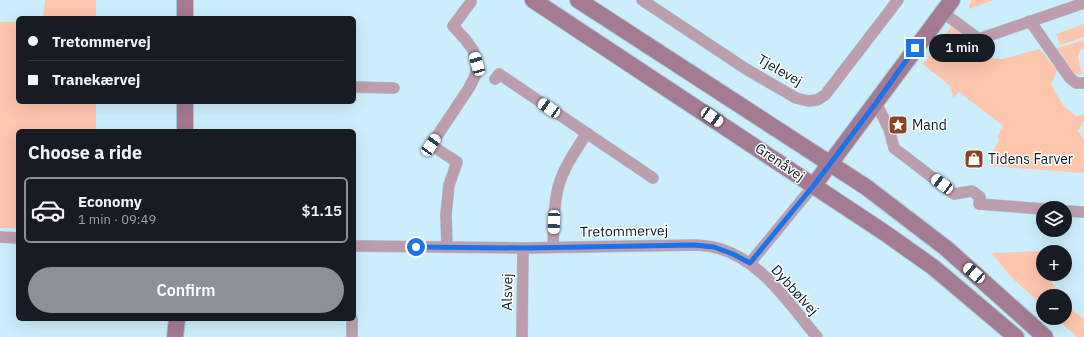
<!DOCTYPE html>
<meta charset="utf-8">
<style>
:root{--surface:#171b24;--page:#242831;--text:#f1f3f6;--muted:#9ea1a6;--line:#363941;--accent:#8c9099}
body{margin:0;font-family:"IBM Plex Sans",sans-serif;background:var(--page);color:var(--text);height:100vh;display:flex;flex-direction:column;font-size:15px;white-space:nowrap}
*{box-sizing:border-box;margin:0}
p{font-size:13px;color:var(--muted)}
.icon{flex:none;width:22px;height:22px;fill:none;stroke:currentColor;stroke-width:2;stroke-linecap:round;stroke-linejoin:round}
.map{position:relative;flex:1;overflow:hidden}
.panel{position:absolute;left:16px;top:129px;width:340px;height:192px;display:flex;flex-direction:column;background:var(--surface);border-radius:6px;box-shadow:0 4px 16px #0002}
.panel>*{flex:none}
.hud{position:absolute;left:16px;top:16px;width:340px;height:88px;border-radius:6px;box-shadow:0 4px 16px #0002;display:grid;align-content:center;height:88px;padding:0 12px;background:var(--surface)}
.fabs{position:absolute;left:1036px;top:201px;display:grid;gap:8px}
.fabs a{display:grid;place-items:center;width:36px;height:36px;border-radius:50%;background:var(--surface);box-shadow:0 4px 16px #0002;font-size:20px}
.end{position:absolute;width:18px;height:18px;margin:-9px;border:5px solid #1a73e8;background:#fff;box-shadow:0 0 0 2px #fff}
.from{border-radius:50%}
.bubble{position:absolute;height:28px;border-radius:14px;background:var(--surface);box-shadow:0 4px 16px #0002;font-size:13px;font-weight:600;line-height:28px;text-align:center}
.car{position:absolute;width:12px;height:24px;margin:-12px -6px;border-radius:5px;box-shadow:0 0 3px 1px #0007;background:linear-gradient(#fff 24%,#345 0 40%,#fff 0 76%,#345 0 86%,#fff 0)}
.hud b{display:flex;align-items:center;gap:14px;height:38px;font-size:15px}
.hud b+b{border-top:1px solid var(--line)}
.hud i{width:10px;height:10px;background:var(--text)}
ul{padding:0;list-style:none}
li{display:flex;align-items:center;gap:12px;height:66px;margin:0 8px 6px;padding:0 4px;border:2px solid transparent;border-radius:6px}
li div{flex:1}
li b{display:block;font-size:15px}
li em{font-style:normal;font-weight:600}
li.current{border-color:var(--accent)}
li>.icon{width:36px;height:36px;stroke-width:1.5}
h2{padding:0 12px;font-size:18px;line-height:48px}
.action{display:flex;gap:8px;margin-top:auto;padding:8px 12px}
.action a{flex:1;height:46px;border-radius:24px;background:var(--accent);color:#fff;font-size:16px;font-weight:600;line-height:46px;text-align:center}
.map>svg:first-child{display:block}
.green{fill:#ffc6ae}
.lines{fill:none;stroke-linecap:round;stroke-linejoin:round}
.street-casing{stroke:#a8c8d5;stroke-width:12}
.secondary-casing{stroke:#a8c8d5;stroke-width:18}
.street{stroke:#bc9eaf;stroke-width:11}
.secondary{stroke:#a57b93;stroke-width:16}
.route{stroke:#1a73e8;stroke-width:5}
.labels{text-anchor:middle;stroke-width:3;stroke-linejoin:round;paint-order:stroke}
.street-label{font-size:14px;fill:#041b23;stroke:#fff}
.poi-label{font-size:14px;fill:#041b23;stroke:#fff;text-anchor:start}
</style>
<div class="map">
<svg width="1084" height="337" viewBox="0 0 1084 337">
<rect width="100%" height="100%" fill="#cceefc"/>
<g class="green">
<polygon points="45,0 96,0 96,18 43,18"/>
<polygon points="972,0 994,0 969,9 969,5"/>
<polygon points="0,22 18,22 18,102 96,102 96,131 18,131 18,228 0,228"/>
<polygon points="1084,24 1084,37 1060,45 1056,34"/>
<polygon points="952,26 966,38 965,45 979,56 1002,59 1040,49 1057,70 1051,85 1063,105 1077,117 1084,113 1084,121 1078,131 1084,139 1084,173 990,166 993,150 999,141 997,136 1003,126 959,92 953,98 951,87 923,64"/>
<polygon points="1084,40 1084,48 1081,49 1078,57 1082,74 1075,75 1057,48"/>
<polygon points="1039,251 1043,262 1043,274 1048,274 1059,296 1043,296 1043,306 1012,278 991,253"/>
<polygon points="1065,305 1084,319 1084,337 1077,337 1056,318 1065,318"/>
</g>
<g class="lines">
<g class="street-casing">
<g id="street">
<polyline points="642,0 746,69 796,98 808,101 817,100 825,95 898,0"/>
<polyline points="942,12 979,39 1084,3"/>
<polyline points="1030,21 1070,78 1076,83 1084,83"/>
<polyline points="495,79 499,74 653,178"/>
<polyline points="354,87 394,88"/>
<polyline points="876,103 889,129 894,148 954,194 972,191 980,197 979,204 1043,209"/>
<polyline points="1065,211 1084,212"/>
<polyline points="0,237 18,238"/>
<path d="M354,246L523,248L695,245C701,245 707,246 713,247C760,257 788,303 817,337"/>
<polyline points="447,247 446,214 449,185 457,162 431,145 469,88 476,74 477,64 473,50 465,39 453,26 471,2"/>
<path d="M553,247C554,228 553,208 558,188C563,168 576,150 587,133"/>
<polyline points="750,263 814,185"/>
<polyline points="352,319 352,337"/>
<polyline points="522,337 523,248"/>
</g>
</g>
<g class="secondary-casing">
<g id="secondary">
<polyline points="533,0 885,233 933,267 1016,337"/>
<polyline points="578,0 866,187 947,249 1045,337"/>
<polyline points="185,18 185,0"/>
<polyline points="185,131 185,102"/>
<polyline points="814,185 952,0"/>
<polyline points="175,337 177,319"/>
</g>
</g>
<use href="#street" class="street"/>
<use href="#secondary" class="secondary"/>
</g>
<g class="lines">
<polyline class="route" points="416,247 523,248 695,245 714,247 733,254 750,263 814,185 876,103 915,48"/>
</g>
<defs>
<g id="sight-square" transform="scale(1)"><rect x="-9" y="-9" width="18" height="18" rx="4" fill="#8b4422" stroke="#fff"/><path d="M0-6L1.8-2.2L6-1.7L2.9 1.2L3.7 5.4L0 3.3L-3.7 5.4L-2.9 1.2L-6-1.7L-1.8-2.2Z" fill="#fff"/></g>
<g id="shop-square" transform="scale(1)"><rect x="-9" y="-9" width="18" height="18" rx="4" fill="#8b4422" stroke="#fff"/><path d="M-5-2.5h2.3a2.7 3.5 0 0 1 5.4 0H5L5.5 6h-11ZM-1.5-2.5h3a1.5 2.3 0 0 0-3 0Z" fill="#fff"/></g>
</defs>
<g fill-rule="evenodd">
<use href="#sight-square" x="898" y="125"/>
<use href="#shop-square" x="974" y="159"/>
</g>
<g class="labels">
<g class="street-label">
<text transform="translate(780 70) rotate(30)" y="5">Tjelevej</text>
<text transform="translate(780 162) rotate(34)" y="5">Grenåvej</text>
<text transform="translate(624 231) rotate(-1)" y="5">Tretommervej</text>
<text transform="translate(795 290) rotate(48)" y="5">Dybbølvej</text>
<text transform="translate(507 292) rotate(-89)" y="5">Alsvej</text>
</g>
<g class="poi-label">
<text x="912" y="130">Mand</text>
<text x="988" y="164">Tidens Farver</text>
</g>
</g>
</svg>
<div class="fabs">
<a><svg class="icon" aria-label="layers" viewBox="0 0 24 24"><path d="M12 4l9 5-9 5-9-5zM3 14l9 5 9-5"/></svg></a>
<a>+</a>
<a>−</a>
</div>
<i class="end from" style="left:416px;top:247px"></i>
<i class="end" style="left:915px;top:48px"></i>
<div class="bubble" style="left:929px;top:34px;width:66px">1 min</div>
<i class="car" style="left:477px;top:64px;rotate:344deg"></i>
<i class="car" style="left:549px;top:108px;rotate:304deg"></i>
<i class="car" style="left:712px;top:117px;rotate:124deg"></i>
<i class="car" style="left:431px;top:145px;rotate:34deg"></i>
<i class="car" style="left:942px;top:184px;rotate:307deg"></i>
<i class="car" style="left:554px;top:222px;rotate:182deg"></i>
<i class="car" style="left:974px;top:273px;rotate:311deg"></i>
<div class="hud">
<b><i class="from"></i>Tretommervej</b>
<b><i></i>Tranekærvej</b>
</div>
<section class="panel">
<h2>Choose a ride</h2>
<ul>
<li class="current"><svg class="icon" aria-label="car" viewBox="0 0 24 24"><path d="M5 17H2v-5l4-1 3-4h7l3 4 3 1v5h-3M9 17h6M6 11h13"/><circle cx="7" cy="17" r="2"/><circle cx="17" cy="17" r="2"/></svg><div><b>Economy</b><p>1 min · 09:49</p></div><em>$1.15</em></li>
</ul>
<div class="action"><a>Confirm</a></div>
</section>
</div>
